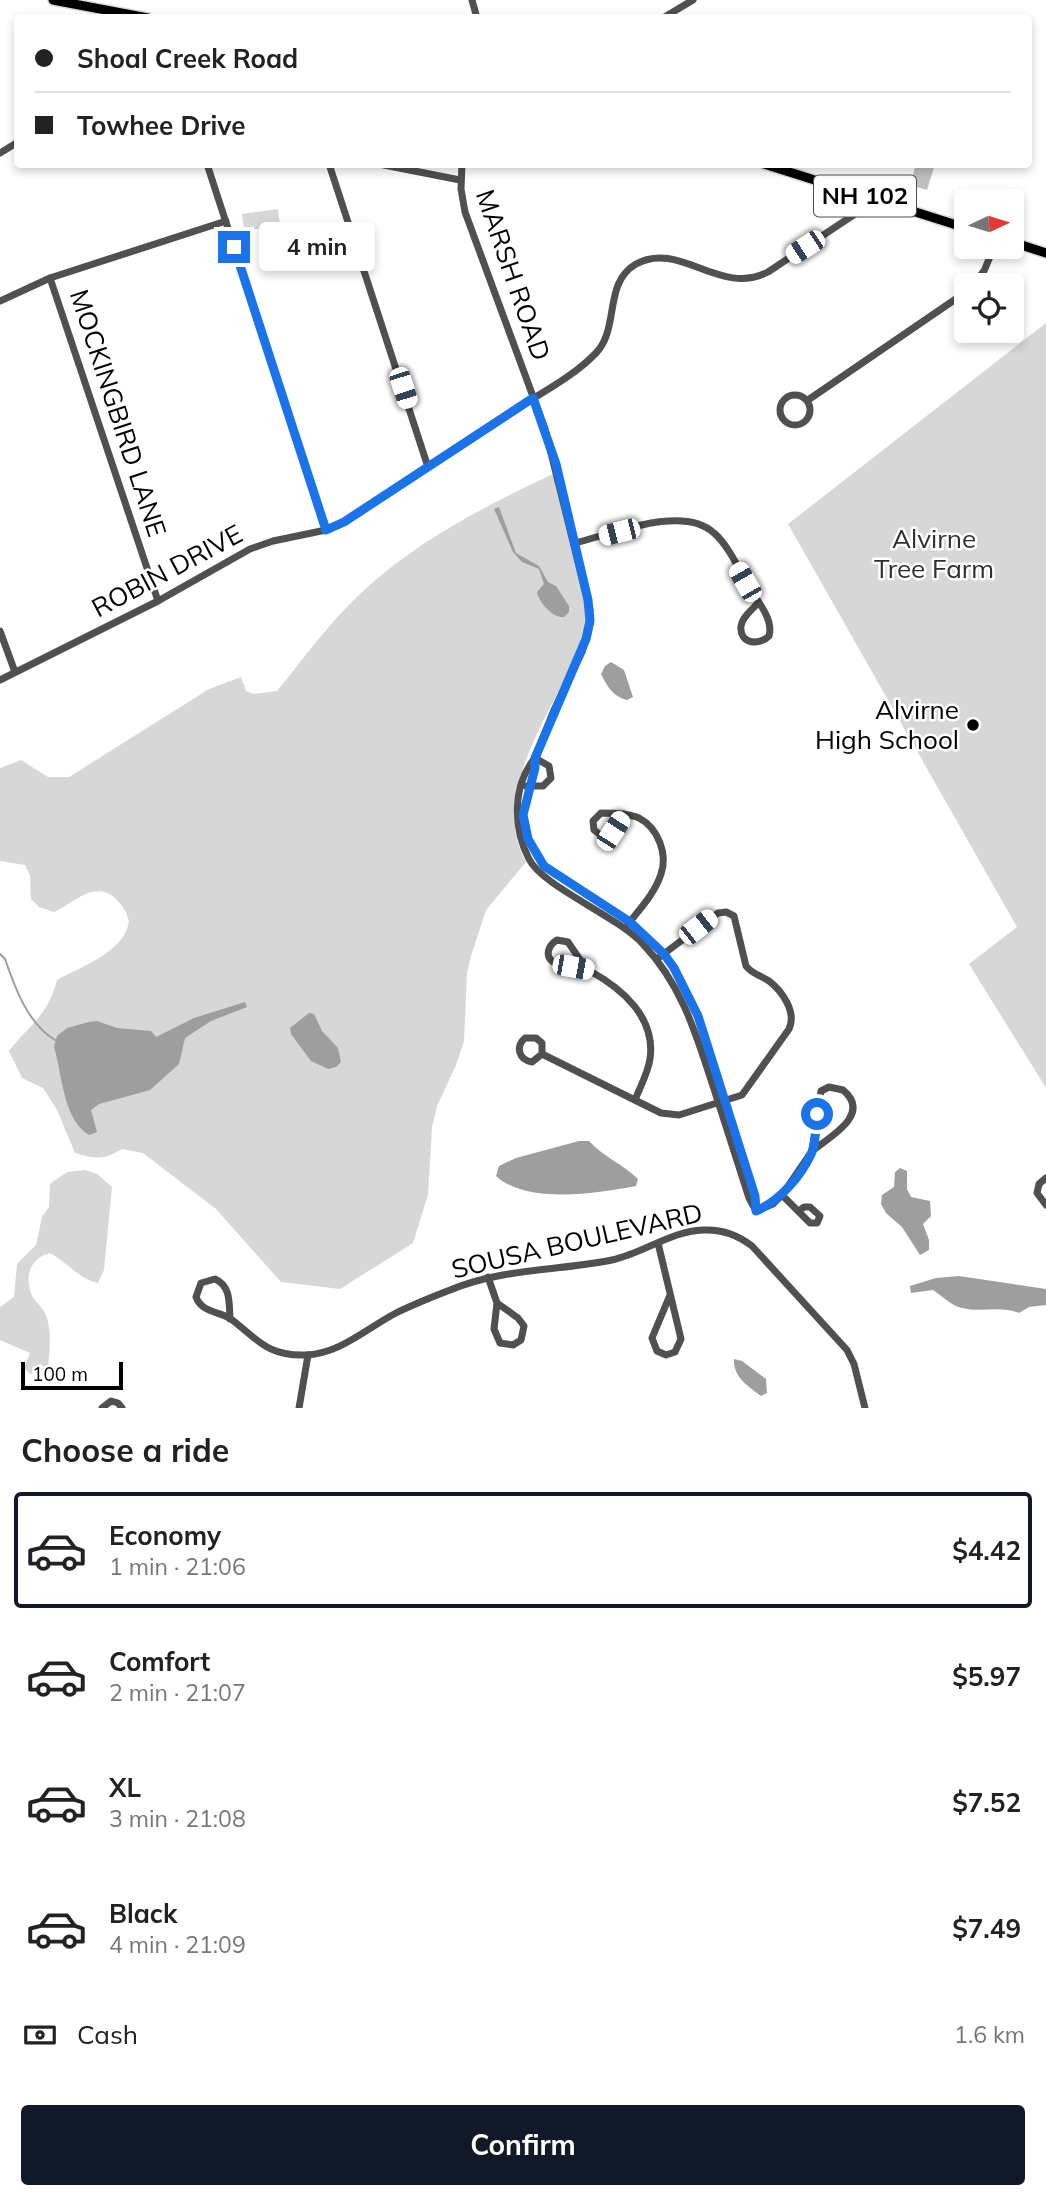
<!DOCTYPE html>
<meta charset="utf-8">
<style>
:root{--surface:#fff;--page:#f2f2f2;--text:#222;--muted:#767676;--line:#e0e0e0;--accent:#111827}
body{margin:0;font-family:Mulish,sans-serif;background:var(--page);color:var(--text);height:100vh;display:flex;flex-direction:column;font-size:26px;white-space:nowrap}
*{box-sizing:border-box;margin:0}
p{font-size:23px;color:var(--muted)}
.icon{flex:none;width:38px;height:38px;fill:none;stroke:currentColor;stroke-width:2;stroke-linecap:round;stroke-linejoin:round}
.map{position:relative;height:1408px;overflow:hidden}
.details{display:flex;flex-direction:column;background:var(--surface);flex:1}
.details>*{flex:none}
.guide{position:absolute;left:14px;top:14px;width:1018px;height:154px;border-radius:7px;box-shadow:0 4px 10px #0003;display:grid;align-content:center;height:154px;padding:0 21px;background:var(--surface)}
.needle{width:46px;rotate:86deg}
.controls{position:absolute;left:954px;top:189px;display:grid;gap:14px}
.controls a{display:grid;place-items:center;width:70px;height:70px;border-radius:7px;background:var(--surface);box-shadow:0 4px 10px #0003;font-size:35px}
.scale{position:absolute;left:21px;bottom:18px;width:102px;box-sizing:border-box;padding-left:7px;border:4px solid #000;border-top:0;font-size:19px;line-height:24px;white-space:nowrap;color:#000;-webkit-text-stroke:5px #fff;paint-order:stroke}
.end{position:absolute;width:32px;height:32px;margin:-16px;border:9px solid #1a73e8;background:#fff;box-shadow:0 0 0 4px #fff}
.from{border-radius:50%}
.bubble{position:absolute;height:49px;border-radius:7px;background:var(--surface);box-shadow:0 4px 10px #0003;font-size:23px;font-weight:700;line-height:49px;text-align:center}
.car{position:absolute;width:21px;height:42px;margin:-21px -10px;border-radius:9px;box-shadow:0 0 5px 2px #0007;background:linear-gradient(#fff 24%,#345 0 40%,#fff 0 76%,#345 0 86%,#fff 0)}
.guide b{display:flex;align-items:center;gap:24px;height:66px;font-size:26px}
.guide b+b{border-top:2px solid var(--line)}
.guide i{width:18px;height:18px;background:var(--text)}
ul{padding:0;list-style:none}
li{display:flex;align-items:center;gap:21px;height:116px;margin:0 14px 10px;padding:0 7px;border:4px solid transparent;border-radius:7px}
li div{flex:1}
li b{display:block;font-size:26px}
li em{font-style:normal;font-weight:700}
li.on{border-color:var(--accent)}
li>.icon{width:63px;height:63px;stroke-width:1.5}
h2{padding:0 21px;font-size:32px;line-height:84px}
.pay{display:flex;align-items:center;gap:18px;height:77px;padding:0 21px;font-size:26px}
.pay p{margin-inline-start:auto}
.cta{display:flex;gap:14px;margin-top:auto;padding:14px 21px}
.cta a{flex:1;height:80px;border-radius:7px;background:var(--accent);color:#fff;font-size:28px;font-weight:700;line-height:80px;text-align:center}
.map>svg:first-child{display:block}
.green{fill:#d7d7d7}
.water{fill:#9e9e9e}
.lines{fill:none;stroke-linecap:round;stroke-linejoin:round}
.stream{stroke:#9e9e9e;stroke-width:2}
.building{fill:#c0c0c0}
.major-casing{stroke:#dbdbdb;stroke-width:12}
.minor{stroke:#505050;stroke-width:7}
.major{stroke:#000;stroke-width:9}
.route{stroke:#1a73e8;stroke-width:9}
.poi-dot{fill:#000;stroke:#fff;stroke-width:2.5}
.labels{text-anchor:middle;stroke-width:5;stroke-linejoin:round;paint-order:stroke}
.shield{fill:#fff;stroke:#4c4c4c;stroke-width:2}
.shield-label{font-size:24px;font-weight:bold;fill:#000}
.street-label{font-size:26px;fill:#000;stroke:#fff}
.park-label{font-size:26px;fill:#2e2e2e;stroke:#fff}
.poi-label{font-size:26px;fill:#000;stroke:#fff;text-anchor:end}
</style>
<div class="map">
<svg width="1046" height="1408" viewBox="0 0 1046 1408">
<rect width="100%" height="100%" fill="#fff"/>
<g class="green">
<polygon points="278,209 280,226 244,231 242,214"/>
<polygon points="1046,323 1046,1088 969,964 1017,927 788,524"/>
<path d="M555,473C563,507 591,596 586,626C583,643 573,660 566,676C540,730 492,802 526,862L486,910L471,956L467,973L464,1041L456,1065L437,1106L432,1127L428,1195L413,1243L340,1289L281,1282L216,1209L143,1153L122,1149C106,1160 93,1159 75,1153L57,1110L43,1088L22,1078L9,1051C31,1023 47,1017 57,980C82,966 123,953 129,922C127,912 122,905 115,898C94,880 74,903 54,912L39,907L31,899L30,875L25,865L0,861V768L21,760L48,777H69L209,689L241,677L246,691L253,694L277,691C300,663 321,634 345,609C404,547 479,509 555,473Z"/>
<path d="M85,1170L97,1174L112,1187L104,1270L98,1283C79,1279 67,1262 50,1253C33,1257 25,1272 30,1290C32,1300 41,1305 45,1313C52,1328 50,1351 48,1367L30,1374L24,1368L30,1353L0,1340V1307L14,1297L17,1264L36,1245L42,1217L49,1207L50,1184L67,1172Z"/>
</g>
<g class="water">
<path d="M499,507L516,553L539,566L548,582L556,586L569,606V612L564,617C553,618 539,603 537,592L544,584L539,569L522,562L513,552L494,509Z"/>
<path d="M611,662L624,670L633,697L627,700C613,697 607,686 601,674L605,666Z"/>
<path d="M245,1002L247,1007L211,1021L185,1038L179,1064L150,1090L99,1104L91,1110L97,1132L89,1135C63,1120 62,1073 54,1047L57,1036L67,1028L89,1022L97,1021L117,1028L151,1031L156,1037L194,1018Z"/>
<polygon points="309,1013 314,1014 322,1031 338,1048 341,1062 336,1067 328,1069 311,1061 291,1034 290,1028"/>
<path d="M579,1141H589C603,1157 623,1164 638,1179L636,1186C599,1193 527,1205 496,1176L499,1166L516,1158Z"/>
<polygon points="900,1168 907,1171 907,1189 911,1197 930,1201 931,1216 923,1224 929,1240 929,1250 920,1255 902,1227 886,1213 881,1204 882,1195 894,1187 895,1172"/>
<path d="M959,1276L1046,1289V1305L1029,1307L1019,1313C1001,1305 981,1313 962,1308C952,1306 942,1296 933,1290L911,1293L910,1286L936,1278Z"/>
<path d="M734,1359L742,1361L766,1379L767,1393L761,1396C748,1386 733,1377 734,1359Z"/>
</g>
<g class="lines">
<path class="stream" d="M0,954L5,959C15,988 28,1024 55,1040"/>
</g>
<polygon class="building" points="916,164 935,164 927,190 910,185"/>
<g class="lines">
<g class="major-casing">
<g id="major">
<polyline points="53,0 148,18"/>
<polyline points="764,164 966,228"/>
<polyline points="1012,242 1046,253"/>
</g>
</g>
<g class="minor">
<polyline points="472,0 477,18"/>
<polyline points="663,18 693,0"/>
<polyline points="0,153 18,142"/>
<polyline points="207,164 326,530"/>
<polyline points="329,164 428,467"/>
<polyline points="379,164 460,180"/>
<polyline points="462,164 461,189 465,212 545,429 590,610 589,629 582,652 554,710 535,758 535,768 523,815 528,839 544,866 630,922 664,954 674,968 698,1016 755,1196 756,1211"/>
<polyline points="50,278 158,601"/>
<polyline points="973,285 984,271 994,247"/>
<polyline points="0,301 50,278 226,221"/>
<circle cx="795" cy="410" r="15"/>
<polyline points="808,400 966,292"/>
<path d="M575,543C612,534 683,504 714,533C729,546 739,570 749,587C757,601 774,619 769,636C759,646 739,644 741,626C742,617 752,610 758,603"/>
<polyline points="0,631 15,672"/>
<path d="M0,680L158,601L250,549L273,541L326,530L344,522C400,485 457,448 513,411C541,393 573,377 596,353C620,328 603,283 636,264C680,240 720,297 768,272L855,214L866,196"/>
<path d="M535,758C512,786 513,828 529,859C543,887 616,915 643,944C682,985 696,1034 713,1086C725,1124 737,1161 749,1198L755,1209"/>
<polyline points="526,786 543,786 551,778 549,766 535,758"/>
<path d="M624,814L610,834L602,836L594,830L593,821L601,813C613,813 628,813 639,818C658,828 668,854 661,874C655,893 640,909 628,924"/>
<path d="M587,970L568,942L557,940C549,945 544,955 553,962C563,969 579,966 590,971C623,989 656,1018 650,1059C648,1073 640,1087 635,1100"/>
<path d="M542,1054V1043L536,1038H525C515,1047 519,1060 532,1062L542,1054L661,1113L679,1115L742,1095L789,1029C797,1012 782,991 769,981C760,975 752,974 746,966L734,916L726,912L718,913L657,959"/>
<polyline points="1046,1178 1039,1184 1037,1193 1046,1205"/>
<polyline points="782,1195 810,1223 817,1223 820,1216 810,1207 804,1207 799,1211"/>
<path d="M756,1211L773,1204L782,1195L812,1151L821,1091L829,1087L843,1090C872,1114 831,1136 812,1151"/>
<polyline points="658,1243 681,1339 675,1352 666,1355 657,1351 652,1338 670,1295"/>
<polyline points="488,1277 497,1303 494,1329 500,1343 513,1345 521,1340 524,1326 518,1318 497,1303"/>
<path d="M230,1319C229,1303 231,1286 215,1279L201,1283L196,1297C202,1313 219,1311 231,1319C257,1339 267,1356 305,1355C340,1354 367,1328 396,1313C414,1304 432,1297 450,1290C503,1268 558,1271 612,1260C644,1253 671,1231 703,1230C722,1229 738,1235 752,1246L847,1350L854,1364L865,1408"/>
<polyline points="102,1408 111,1401 118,1403 122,1408"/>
<polyline points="299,1408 308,1355"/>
</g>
<use href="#major" class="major"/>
</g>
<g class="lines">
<path class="route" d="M234,247L326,530L344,522L533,398L556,464L588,600L590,621L586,639L535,758V768L523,815L528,839L544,866L630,922L664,954L674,968L698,1016L755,1196L756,1211C780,1201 801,1176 812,1152C816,1141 816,1125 817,1114"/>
</g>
<circle class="poi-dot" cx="973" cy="725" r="7"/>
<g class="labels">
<rect class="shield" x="814" y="175.5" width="102" height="41" rx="5"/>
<g class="shield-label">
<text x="865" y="204">NH 102</text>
</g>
<g class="street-label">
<text transform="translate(513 275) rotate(71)" y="9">MARSH ROAD</text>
<text transform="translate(118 413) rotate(72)" y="9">MOCKINGBIRD LANE</text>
<text transform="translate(167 571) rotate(-28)" y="9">ROBIN DRIVE</text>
<text transform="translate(577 1241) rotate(-13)" y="9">SOUSA BOULEVARD</text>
</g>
<g class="park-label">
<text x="934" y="548">Alvirne<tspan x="934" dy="30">Tree Farm</tspan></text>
</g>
<g class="poi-label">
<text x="959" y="719">Alvirne<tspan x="959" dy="30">High School</tspan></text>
</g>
</g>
</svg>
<div class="controls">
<a><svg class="needle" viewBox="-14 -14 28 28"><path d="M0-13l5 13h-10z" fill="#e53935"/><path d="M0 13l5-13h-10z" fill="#767676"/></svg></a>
<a><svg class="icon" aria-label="locate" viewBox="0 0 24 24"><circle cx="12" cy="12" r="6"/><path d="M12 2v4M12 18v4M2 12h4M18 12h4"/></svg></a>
</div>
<div class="scale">100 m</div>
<i class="end from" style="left:817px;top:1114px"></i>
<i class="end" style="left:234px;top:247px"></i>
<div class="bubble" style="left:259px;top:222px;width:116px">4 min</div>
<i class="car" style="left:805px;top:247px;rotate:237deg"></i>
<i class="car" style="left:403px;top:388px;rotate:162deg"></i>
<i class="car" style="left:619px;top:532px;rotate:256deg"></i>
<i class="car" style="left:745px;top:582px;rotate:330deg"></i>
<i class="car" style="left:613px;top:831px;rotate:33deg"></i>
<i class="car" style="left:698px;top:927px;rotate:52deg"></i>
<i class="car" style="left:573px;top:967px;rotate:100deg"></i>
<div class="guide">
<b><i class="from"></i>Shoal Creek Road</b>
<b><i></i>Towhee Drive</b>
</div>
</div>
<section class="details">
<h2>Choose a ride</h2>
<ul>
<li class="on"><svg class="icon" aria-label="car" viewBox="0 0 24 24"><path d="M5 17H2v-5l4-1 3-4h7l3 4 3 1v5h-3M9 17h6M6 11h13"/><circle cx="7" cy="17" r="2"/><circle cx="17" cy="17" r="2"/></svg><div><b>Economy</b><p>1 min · 21:06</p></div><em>$4.42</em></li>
<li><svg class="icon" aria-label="car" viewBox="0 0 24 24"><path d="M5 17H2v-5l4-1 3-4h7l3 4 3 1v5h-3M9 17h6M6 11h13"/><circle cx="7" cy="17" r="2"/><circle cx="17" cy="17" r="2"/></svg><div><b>Comfort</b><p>2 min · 21:07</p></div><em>$5.97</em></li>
<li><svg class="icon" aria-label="car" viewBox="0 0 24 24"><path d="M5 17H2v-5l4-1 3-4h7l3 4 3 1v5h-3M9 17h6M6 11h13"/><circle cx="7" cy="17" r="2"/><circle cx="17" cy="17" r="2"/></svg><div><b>XL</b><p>3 min · 21:08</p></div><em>$7.52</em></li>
<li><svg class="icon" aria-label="car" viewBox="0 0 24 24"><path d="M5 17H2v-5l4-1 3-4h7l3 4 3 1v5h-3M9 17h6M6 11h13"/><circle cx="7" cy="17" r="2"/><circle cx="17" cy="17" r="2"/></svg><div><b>Black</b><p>4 min · 21:09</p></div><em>$7.49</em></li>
</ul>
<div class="pay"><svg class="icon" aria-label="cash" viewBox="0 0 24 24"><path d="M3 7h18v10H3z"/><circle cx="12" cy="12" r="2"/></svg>Cash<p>1.6 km</p></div>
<div class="cta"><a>Confirm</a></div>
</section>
